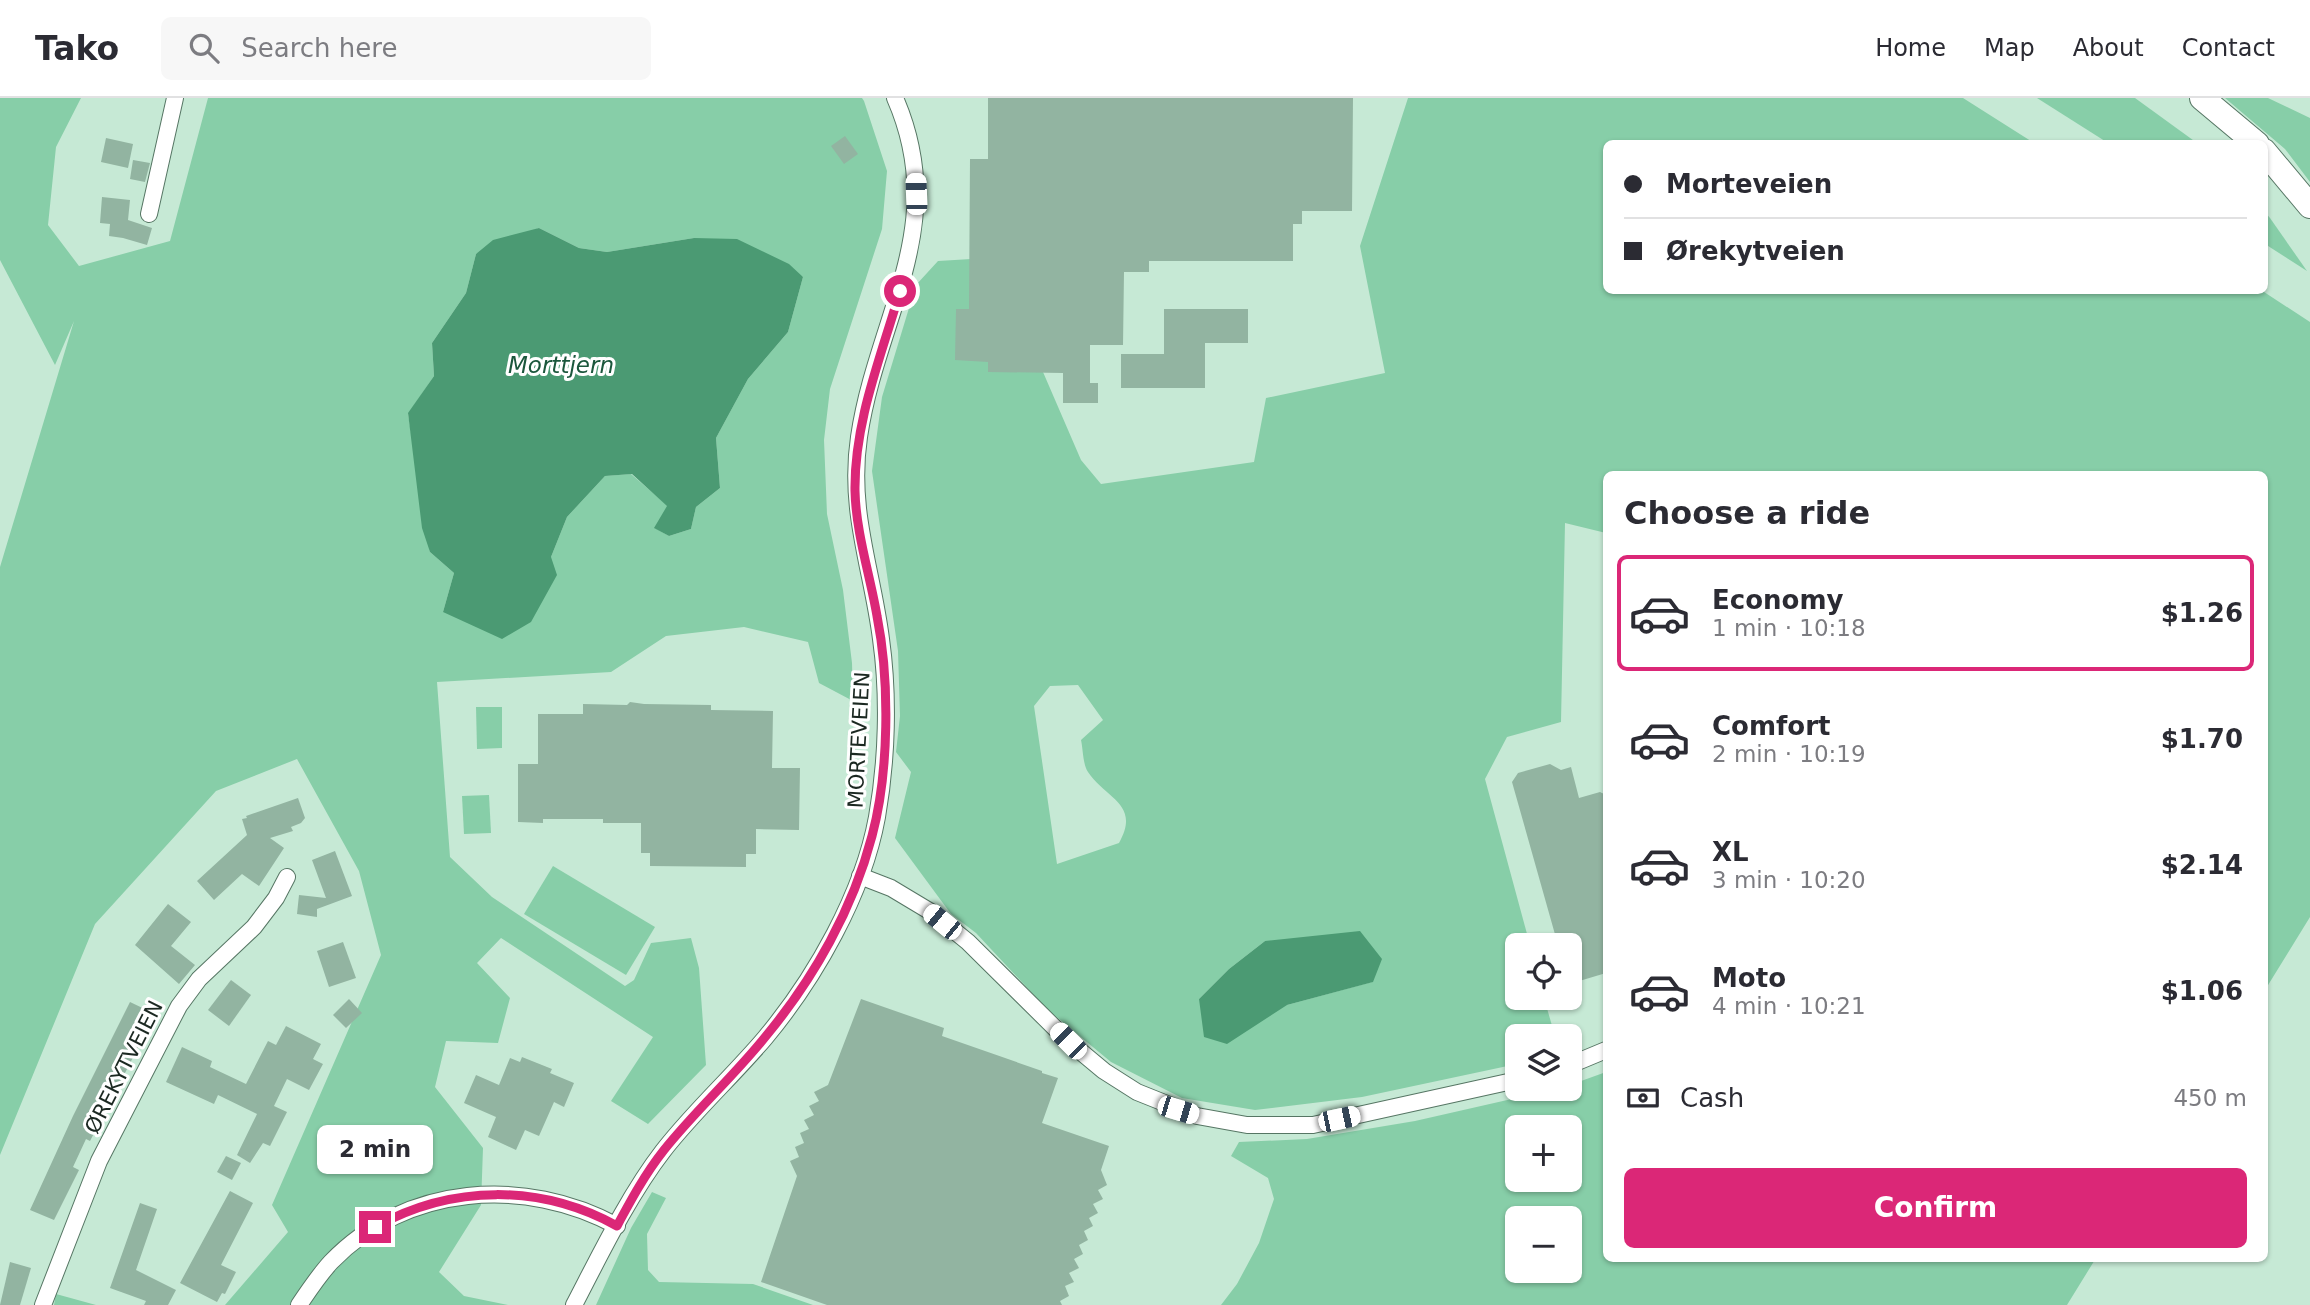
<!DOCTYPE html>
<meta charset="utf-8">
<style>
:root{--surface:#fff;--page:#f7f7f7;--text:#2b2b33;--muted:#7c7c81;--line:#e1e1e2;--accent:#db2777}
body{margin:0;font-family:"DejaVu Sans",sans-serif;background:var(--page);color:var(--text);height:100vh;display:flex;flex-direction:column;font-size:26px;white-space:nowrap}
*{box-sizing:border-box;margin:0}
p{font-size:23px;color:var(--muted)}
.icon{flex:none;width:38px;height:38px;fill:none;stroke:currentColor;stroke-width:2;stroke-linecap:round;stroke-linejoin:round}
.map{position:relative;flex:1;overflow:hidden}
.sheet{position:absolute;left:1603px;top:373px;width:665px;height:791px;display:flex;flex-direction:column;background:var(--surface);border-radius:10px;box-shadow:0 2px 5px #0004}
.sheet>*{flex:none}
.guide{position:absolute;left:1603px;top:42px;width:665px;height:154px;border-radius:10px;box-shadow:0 2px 5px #0004;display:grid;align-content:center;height:154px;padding:0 21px;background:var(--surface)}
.buttons{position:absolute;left:1505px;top:835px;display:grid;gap:14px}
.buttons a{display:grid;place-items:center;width:77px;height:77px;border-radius:10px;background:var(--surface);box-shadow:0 2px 5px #0004;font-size:35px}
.end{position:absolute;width:32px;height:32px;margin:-16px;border:9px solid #db2777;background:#fff;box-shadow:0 0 0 4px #fff}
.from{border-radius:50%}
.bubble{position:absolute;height:49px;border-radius:10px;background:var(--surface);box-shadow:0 2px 5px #0004;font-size:23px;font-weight:800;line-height:49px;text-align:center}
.car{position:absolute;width:21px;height:42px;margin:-21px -10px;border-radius:9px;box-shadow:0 0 5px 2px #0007;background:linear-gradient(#fff 24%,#345 0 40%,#fff 0 76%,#345 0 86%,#fff 0)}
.guide b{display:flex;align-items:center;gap:24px;height:66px;font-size:26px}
.guide b+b{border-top:2px solid var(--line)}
.guide i{width:18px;height:18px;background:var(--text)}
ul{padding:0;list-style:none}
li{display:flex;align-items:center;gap:21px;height:116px;margin:0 14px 10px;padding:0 7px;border:4px solid transparent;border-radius:10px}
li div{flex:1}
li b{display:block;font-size:26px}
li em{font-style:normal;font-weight:800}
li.active{border-color:var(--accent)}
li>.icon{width:63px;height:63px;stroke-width:1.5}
h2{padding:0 21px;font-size:32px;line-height:84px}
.pay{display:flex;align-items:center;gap:18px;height:77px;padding:0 21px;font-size:26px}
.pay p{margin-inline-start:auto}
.button{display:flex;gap:14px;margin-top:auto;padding:14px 21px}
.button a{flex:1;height:80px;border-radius:10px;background:var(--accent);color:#fff;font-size:28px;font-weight:800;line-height:80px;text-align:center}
header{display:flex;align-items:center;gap:42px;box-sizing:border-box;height:98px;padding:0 35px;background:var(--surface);border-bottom:2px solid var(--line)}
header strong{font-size:33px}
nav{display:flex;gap:38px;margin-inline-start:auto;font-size:24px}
.search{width:490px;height:63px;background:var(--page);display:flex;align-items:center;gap:18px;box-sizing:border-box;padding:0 24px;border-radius:10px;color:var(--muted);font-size:26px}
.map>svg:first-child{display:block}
.green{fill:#87cea8;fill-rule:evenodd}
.water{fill:#4b9a73}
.building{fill:#92b4a1}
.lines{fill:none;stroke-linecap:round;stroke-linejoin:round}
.minor-casing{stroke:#567664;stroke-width:18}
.primary-casing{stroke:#567664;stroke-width:26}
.minor{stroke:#fff;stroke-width:16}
.primary{stroke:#fff;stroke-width:24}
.route{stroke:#db2777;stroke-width:9}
.labels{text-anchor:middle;stroke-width:6;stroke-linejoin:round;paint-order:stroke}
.street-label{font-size:21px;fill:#1b2821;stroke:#fff}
.water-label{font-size:23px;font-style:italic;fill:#1b573c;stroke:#fff}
</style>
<header>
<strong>Tako</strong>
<div class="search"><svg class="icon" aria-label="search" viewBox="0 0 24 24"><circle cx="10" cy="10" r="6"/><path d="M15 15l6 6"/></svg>Search here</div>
<nav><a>Home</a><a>Map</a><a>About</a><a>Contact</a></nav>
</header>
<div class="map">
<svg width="2310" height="1207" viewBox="0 0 2310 1207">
<rect width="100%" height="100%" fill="#c6e9d5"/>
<g class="green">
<path d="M0,0H81L56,49L48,127L79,168L170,143L208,0H862L864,3L887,73L882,131L830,291L824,342L827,416L843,492L852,565L853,603L819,585L808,544L744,529L666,538L611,574L437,584L450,759L492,799L625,888L634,882L651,845L691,840L699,870L706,967L648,1026L611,1003L653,939L501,840L477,865L510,900L498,945L446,943L435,989L483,1050L481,1107L439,1174L464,1198L508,1207H225L288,1134L272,1107L381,857L359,773L297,661L216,693L95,826L0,1057V469L74,223L55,267L0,162ZM539,130L579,150L607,154L694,140L803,179L788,234L748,281L716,340L720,390L696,409L691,431L669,438L655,430L668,408L631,376L605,378L567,419L551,459L443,514L454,475L430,454L408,316L434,278L432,245L466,195L476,156Z"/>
<path d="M1408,0H1963L2034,45L1606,46V192H2261L2310,224V819L2265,892L2264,376H1606V435L1565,425L1561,624L1507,639L1485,681L1530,847H1517V900H1544L1555,938H1517V966L1362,999L1255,1012L1182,1000L1111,964L1047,911L976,835L951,816L895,740L911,674L896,654L900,618L898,553L872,373L882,299L916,187L938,163L988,160L999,172L1081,362L1101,386L1254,364L1266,300L1385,275L1360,148ZM1078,587L1103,622L1081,642C1083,651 1083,667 1088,674C1106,701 1141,706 1119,745L1057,766L1034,608L1050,588ZM1265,843L1372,884L1287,907L1199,901L1229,871Z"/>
<polygon points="2037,0 2135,0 2197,45 2108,45"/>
<polygon points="2225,0 2268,0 2310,20 2310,84 2285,51"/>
<polygon points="2265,114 2270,120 2307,173 2265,146"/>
<polygon points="476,609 502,609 502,650 477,651"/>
<polygon points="489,697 491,735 464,736 462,698"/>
<polygon points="553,768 655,829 626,877 524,816"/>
<path d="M1606,974V1160H2096L2067,1207H1221L1237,1186L1259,1145L1274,1101L1268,1080L1231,1058L1239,1044L1307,1041L1415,1023L1556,991L1570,990V987ZM1517,1029H1570V1082H1517ZM1517,1120H1570V1172H1517Z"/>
<polygon points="652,1094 666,1100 647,1136 648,1172 659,1184 753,1186 813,1207 596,1207 631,1130"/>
<polygon points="56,1196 96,1207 54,1207"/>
</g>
<g class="water">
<polygon points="539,130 579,150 607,154 694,140 737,141 789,166 803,179 788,234 748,281 716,340 720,390 696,409 691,431 669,438 654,430 667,408 632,376 605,378 567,419 551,459 557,477 531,524 502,541 443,514 454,475 430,454 422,430 408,315 434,278 432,245 466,195 476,156 493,142"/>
<polygon points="1360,833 1382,861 1373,884 1287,907 1227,946 1204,939 1199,901 1229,871 1265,843"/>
</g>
<g class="building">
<polygon points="988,0 1353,0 1352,113 1302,113 1302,126 1293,126 1293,163 1149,163 1149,174 1124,174 1123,247 1090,247 1090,285 1098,285 1098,305 1063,305 1063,275 988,274 988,264 955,262 956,211 969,211 970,61 988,61"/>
<polygon points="845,38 858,56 844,66 831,48"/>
<polygon points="106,40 133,46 128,70 101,64"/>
<polygon points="133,62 150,65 145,84 130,81"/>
<polygon points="102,99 130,102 128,122 152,130 147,147 123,140 109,138 110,126 100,125"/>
<polygon points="1164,211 1248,211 1248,245 1205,245 1205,290 1121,290 1121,256 1164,256"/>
<polygon points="630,604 644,606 711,607 711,612 773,613 772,670 800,670 799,732 756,731 756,756 746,756 746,769 650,768 650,755 641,755 641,725 603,725 603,721 543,721 543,725 518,724 518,666 538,666 538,616 583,616 583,606 627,607"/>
<polygon points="1550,666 1561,672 1571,669 1579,700 1600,694 1606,697 1606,875 1576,884 1570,880 1570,847 1558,847 1512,684 1518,675"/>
<polygon points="298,700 305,720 301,725 291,729 293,733 270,740 284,750 259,788 242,776 214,802 197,783 247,737 242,721 247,720 246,718"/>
<polygon points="335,753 352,798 317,811 317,819 297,816 299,797 326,800 312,762"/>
<polygon points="168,806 191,824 171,848 195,867 179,886 135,847"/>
<polygon points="343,844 356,880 329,889 317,853"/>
<polygon points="231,882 251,897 229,928 208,912"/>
<polygon points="349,901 362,915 346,930 333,917"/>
<polygon points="861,901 944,930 942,938 1042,973 1042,975 1058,980 1042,1025 1109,1048 1101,1072 1107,1087 1098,1092 1103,1101 1093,1106 1098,1115 1089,1120 1093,1128 1084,1133 1088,1142 1079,1147 1083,1156 1074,1161 1079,1170 1069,1175 1074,1184 1065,1188 1069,1198 1060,1203 1062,1207 827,1207 761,1184 797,1078 790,1063 799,1059 795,1049 804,1045 800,1035 809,1031 804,1022 814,1017 809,1008 819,1003 814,994 828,987"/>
<polygon points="130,904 153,915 142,937 144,938 90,1043 86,1041 73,1069 79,1072 54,1122 30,1112 73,1018"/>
<polygon points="286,928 321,946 313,961 323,966 309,992 287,981 274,1008 287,1014 270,1048 263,1045 250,1065 237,1057 257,1016 218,997 214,1006 166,984 182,949 212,963 210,969 246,986 268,943 276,947"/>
<polygon points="522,959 552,971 550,975 574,985 564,1009 554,1004 539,1038 525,1032 516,1052 488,1039 496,1019 464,1005 476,977 499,987 510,960 520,964"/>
<polygon points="226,1058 241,1065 232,1082 217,1074"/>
<polygon points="230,1093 253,1105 221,1167 236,1174 225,1196 222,1195 217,1204 180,1185"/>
<polygon points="140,1105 157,1111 136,1172 176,1192 168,1207 144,1207 146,1203 110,1190"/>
<polygon points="10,1164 31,1170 20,1207 0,1207"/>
</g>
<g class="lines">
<g class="minor-casing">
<g id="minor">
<polyline points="149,116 175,0"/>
<polyline points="860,778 891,790 931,814 968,844 1068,943 1104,973 1137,994 1197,1018 1247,1027 1313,1027 1517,982"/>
<polyline points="1570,967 1606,952"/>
<polyline points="43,1207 99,1063 179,908 199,881 254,829 276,800 287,779"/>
<path d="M299,1207C309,1192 319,1177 331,1164C406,1086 525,1078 617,1128"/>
<path d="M574,1207C600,1157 629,1097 663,1053C694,1013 732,979 765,940C815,880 863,796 877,719C887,662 889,598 881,541C872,470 848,413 859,339C877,217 951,128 895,0"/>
</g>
</g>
<g class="primary-casing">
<g id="primary">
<polyline points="2202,0 2257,46"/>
<polyline points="2264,53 2310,108"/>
</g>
</g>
<use href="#minor" class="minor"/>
<use href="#primary" class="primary"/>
</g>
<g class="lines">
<path class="route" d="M375,1129C452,1086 541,1086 617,1128C631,1102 645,1076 664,1052C696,1012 734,978 766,938C814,880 853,811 872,738C889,675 890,583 877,518C870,477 856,435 855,393C854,324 881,259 900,193"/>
</g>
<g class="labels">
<g class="street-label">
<text transform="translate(859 642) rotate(-87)" y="7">MORTEVEIEN</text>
<text transform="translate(124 969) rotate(-63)" y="7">ØREKYTVEIEN</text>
</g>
<g class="water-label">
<text x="561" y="275">Morttjern</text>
</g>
</g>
</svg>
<div class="buttons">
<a><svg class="icon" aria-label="locate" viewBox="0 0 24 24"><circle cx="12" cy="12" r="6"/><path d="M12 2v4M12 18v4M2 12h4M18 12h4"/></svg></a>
<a><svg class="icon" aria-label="layers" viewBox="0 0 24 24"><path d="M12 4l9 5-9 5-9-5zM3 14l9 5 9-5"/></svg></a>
<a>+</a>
<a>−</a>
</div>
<i class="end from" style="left:900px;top:193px"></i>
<i class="end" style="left:375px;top:1129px"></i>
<div class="bubble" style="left:317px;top:1027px;width:116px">2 min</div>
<i class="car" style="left:916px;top:96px;rotate:358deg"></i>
<i class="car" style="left:942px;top:824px;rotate:309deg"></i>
<i class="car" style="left:1068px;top:943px;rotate:315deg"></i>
<i class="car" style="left:1178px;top:1012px;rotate:107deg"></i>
<i class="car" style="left:1339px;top:1021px;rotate:78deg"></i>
<div class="guide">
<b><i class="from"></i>Morteveien</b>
<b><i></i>Ørekytveien</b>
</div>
<section class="sheet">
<h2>Choose a ride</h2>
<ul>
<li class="active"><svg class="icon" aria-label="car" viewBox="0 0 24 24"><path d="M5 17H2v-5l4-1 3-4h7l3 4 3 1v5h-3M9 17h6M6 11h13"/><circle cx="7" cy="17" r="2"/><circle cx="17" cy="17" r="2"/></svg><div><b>Economy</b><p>1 min · 10:18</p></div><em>$1.26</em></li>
<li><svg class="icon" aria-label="car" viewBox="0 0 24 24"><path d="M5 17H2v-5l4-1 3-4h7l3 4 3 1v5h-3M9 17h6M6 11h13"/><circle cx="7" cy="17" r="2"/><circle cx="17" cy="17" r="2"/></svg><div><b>Comfort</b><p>2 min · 10:19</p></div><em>$1.70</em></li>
<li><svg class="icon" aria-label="car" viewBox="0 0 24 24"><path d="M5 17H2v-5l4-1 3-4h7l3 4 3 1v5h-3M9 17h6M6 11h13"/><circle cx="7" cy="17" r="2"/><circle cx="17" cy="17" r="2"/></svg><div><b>XL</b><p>3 min · 10:20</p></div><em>$2.14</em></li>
<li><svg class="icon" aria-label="car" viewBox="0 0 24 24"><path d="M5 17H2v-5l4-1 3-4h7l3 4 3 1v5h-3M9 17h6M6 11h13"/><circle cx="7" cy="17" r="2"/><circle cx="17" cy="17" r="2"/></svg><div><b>Moto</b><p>4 min · 10:21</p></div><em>$1.06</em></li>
</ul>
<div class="pay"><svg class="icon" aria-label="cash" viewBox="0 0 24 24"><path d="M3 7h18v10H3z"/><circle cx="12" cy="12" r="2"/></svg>Cash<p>450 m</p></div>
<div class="button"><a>Confirm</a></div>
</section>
</div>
